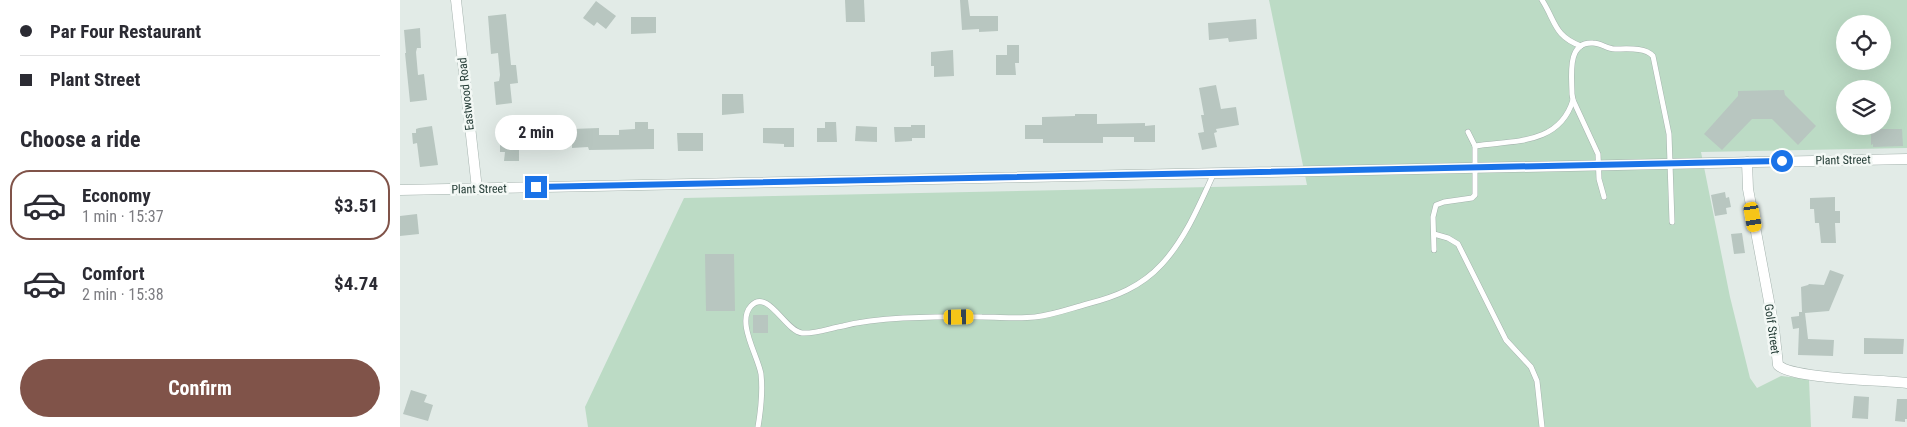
<!DOCTYPE html>
<meta charset="utf-8">
<style>
:root{--surface:#fff;--page:#f7f7f7;--text:#2b2b33;--muted:#7c7c81;--line:#e1e1e2;--accent:#805349}
body{margin:0;font-family:"Roboto Condensed",sans-serif;background:var(--page);color:var(--text);height:100vh;display:flex;flex-direction:column;font-size:19px;white-space:nowrap}
*{box-sizing:border-box;margin:0}
p{font-size:16px;color:var(--muted)}
.icon{flex:none;width:28px;height:28px;fill:none;stroke:currentColor;stroke-width:2;stroke-linecap:round;stroke-linejoin:round}
.map{position:relative;flex:1;overflow:hidden}
.sheet{display:flex;flex-direction:column;background:var(--surface);width:400px}
.sheet>*{flex:none}
.guide{display:grid;align-content:center;height:110px;padding:0 20px;background:var(--surface)}
.controls{position:absolute;left:1436px;top:15px;display:grid;gap:10px}
.controls a{display:grid;place-items:center;width:55px;height:55px;border-radius:50%;background:var(--surface);box-shadow:0 5px 20px #0002;font-size:25px}
.end{position:absolute;width:22px;height:22px;margin:-11px;border:6px solid #1a73e8;background:#fff;box-shadow:0 0 0 2px #fff}
.from{border-radius:50%}
.bubble{position:absolute;height:35px;border-radius:18px;background:var(--surface);box-shadow:0 5px 20px #0002;font-size:16px;font-weight:700;line-height:35px;text-align:center}
.car{position:absolute;width:15px;height:30px;margin:-15px -8px;border-radius:6px;box-shadow:0 0 4px 1px #0007;background:linear-gradient(#f5c518 24%,#345 0 40%,#f5c518 0 76%,#345 0 86%,#f5c518 0)}
.guide b{display:flex;align-items:center;gap:18px;height:48px;font-size:19px}
.guide b+b{border-top:1px solid var(--line)}
.guide i{width:12px;height:12px;background:var(--text)}
ul{padding:0;list-style:none}
li{display:flex;align-items:center;gap:15px;height:70px;margin:0 10px 8px;padding:0 10px;border:2px solid transparent;border-radius:20px}
li div{flex:1}
li b{display:block;font-size:19px}
li em{font-style:normal;font-weight:700}
li.active{border-color:var(--accent)}
li>.icon{width:45px;height:45px;stroke-width:1.5}
h2{padding:0 20px;font-size:22px;line-height:60px}
.primary-button{display:flex;gap:10px;margin-top:auto;padding:10px 20px}
.primary-button a{flex:1;height:58px;border-radius:30px;background:var(--accent);color:#fff;font-size:20px;font-weight:700;line-height:58px;text-align:center}
main{display:flex;flex:1;min-height:0}
.map>svg:first-child{display:block}
.green{fill:#bcdbc5;fill-rule:evenodd}
.building{fill:#b8c6c0}
.lines{fill:none;stroke-linecap:round;stroke-linejoin:round}
.lane-casing{stroke:#a5b3ae;stroke-width:6}
.street-casing{stroke:#a5b3ae;stroke-width:11}
.lane{stroke:#fff;stroke-width:5}
.street{stroke:#fff;stroke-width:10}
.route{stroke:#1a73e8;stroke-width:6}
.labels{text-anchor:middle;stroke-width:5;stroke-linejoin:round;paint-order:stroke}
.street-label{font-size:12px;fill:#233b35;stroke:#f3f8f5}
</style>
<main>
<section class="sheet">
<div class="guide">
<b><i class="from"></i>Par Four Restaurant</b>
<b><i></i>Plant Street</b>
</div>
<h2>Choose a ride</h2>
<ul>
<li class="active"><svg class="icon" aria-label="car" viewBox="0 0 24 24"><path d="M5 17H2v-5l4-1 3-4h7l3 4 3 1v5h-3M9 17h6M6 11h13"/><circle cx="7" cy="17" r="2"/><circle cx="17" cy="17" r="2"/></svg><div><b>Economy</b><p>1 min · 15:37</p></div><em>$3.51</em></li>
<li><svg class="icon" aria-label="car" viewBox="0 0 24 24"><path d="M5 17H2v-5l4-1 3-4h7l3 4 3 1v5h-3M9 17h6M6 11h13"/><circle cx="7" cy="17" r="2"/><circle cx="17" cy="17" r="2"/></svg><div><b>Comfort</b><p>2 min · 15:38</p></div><em>$4.74</em></li>
</ul>
<div class="primary-button"><a>Confirm</a></div>
</section>
<div class="map">
<svg width="1507" height="427" viewBox="0 0 1507 427">
<rect width="100%" height="100%" fill="#e2ebe7"/>
<path class="green" d="M869,0H1507V148L1301,152L1330,297L1350,378L1357,388L1381,376L1409,379L1411,427H188L185,407L284,198L907,185ZM1445,24H1482V61H1445ZM1445,89H1482V126H1445Z"/>
<g class="building">
<polygon points="445,0 464,0 465,22 446,22"/>
<polygon points="560,0 568,0 570,16 598,16 598,31 579,32 579,29 562,30"/>
<polygon points="196,1 216,16 206,29 197,22 194,26 183,18"/>
<polygon points="106,14 111,65 116,65 118,83 110,84 112,103 96,105 94,82 99,81 100,75 98,53 91,54 88,16"/>
<polygon points="231,17 256,17 256,33 231,34"/>
<polygon points="856,19 857,39 829,42 828,38 809,40 808,23"/>
<polygon points="20,28 21,48 17,48 16,52 18,75 24,74 27,100 10,102 5,53 6,53 4,30"/>
<polygon points="607,45 619,45 619,63 615,63 616,75 596,75 596,55 607,55"/>
<polygon points="553,50 554,76 534,77 534,66 531,66 531,52"/>
<polygon points="816,85 821,109 836,107 839,125 816,129 817,132 814,133 817,147 802,150 798,133 804,132 801,115 804,115 799,88"/>
<polygon points="1384,90 1385,95 1416,126 1398,145 1372,119 1352,119 1322,150 1304,134 1338,96 1338,91"/>
<polygon points="322,94 343,94 344,113 322,115"/>
<polygon points="675,114 697,114 697,124 745,123 745,126 755,125 755,142 734,142 734,137 703,137 703,143 643,143 643,139 625,139 625,125 642,125 642,117 675,116"/>
<polygon points="235,122 248,122 248,129 254,129 254,149 189,150 188,147 172,148 172,129 199,128 199,135 219,135 219,130 235,129"/>
<polygon points="425,122 436,122 437,142 417,142 417,128 425,128"/>
<polygon points="511,125 525,125 525,138 512,138 512,141 495,142 494,127 511,127"/>
<polygon points="32,126 38,165 20,167 17,143 13,144 12,133 16,133 16,129 19,128"/>
<polygon points="456,126 477,127 477,142 455,141"/>
<polygon points="363,128 394,128 394,147 384,147 384,144 363,143"/>
<polygon points="105,129 119,130 119,135 135,135 135,148 119,148 119,161 104,161 105,152 100,152 100,142 104,142"/>
<polygon points="1473,129 1502,129 1503,146 1473,147 1473,144 1471,145 1471,132 1473,132"/>
<polygon points="277,133 303,133 303,151 278,151"/>
<polygon points="1325,192 1326,198 1329,197 1331,207 1326,208 1327,214 1315,216 1311,195"/>
<polygon points="1435,197 1435,211 1440,211 1440,223 1435,223 1436,243 1421,243 1419,223 1415,223 1414,209 1410,209 1410,198"/>
<polygon points="17,214 19,234 0,236 0,216"/>
<polygon points="1342,233 1345,253 1334,254 1331,234"/>
<polygon points="305,254 334,254 335,311 306,311"/>
<polygon points="1430,270 1444,275 1429,311 1405,313 1408,339 1434,340 1433,356 1398,355 1399,328 1393,329 1391,317 1399,316 1399,312 1402,312 1401,287 1408,285 1409,284 1424,285"/>
<rect x="353" y="315" width="15" height="18"/>
<polygon points="1464,338 1504,339 1503,354 1464,354"/>
<polygon points="11,390 27,395 24,402 33,405 28,421 3,414"/>
<polygon points="1454,396 1469,397 1468,419 1452,418"/>
<polygon points="1497,399 1507,399 1507,419 1505,419 1505,422 1495,421"/>
</g>
<g class="lines">
<g class="lane-casing">
<g id="lane">
<path d="M1142,0C1156,22 1154,36 1181,46"/>
<polyline points="1068,132 1075,146"/>
<path d="M1204,197L1199,179L1198,154L1173,100L1172,94C1172,78 1166,41 1193,43C1201,43 1207,49 1215,49C1227,49 1245,47 1253,56L1269,134L1272,222"/>
<polyline points="1034,234 1048,238 1058,244 1106,340 1131,367 1137,381 1142,427"/>
<path d="M1034,250L1033,217L1036,205L1044,202L1072,198L1075,195V146C1112,140 1159,146 1173,100"/>
<path d="M358,427C361,409 363,392 361,374C358,356 336,322 351,306C368,288 385,331 402,333C416,334 430,328 443,326C462,321 483,319 503,318C529,317 556,316 582,317C600,317 617,319 635,317C653,315 669,309 687,304C715,297 741,287 762,264C786,238 799,205 814,173"/>
</g>
</g>
<g class="street-casing">
<g id="street">
<polyline points="56,0 77,189"/>
<path d="M1347,162L1348,189L1374,328L1378,365C1392,379 1484,380 1507,383"/>
<polyline points="0,190 1507,159"/>
</g>
</g>
<use href="#lane" class="lane"/>
<use href="#street" class="street"/>
</g>
<g class="lines">
<polyline class="route" points="136,187 1382,161"/>
</g>
<g class="labels">
<g class="street-label">
<text transform="translate(66 94) rotate(-96)" y="4">Eastwood Road</text>
<text transform="translate(1443 160) rotate(-1)" y="4">Plant Street</text>
<text transform="translate(79 189) rotate(-1)" y="4">Plant Street</text>
<text transform="translate(1372 329) rotate(82)" y="4">Golf Street</text>
</g>
</g>
</svg>
<div class="controls">
<a><svg class="icon" aria-label="locate" viewBox="0 0 24 24"><circle cx="12" cy="12" r="6"/><path d="M12 2v4M12 18v4M2 12h4M18 12h4"/></svg></a>
<a><svg class="icon" aria-label="layers" viewBox="0 0 24 24"><path d="M12 4l9 5-9 5-9-5zM3 14l9 5 9-5"/></svg></a>
</div>
<i class="end from" style="left:1382px;top:161px"></i>
<i class="end" style="left:136px;top:187px"></i>
<div class="bubble" style="left:95px;top:115px;width:82px">2 min</div>
<i class="car" style="left:1353px;top:217px;rotate:170deg"></i>
<i class="car" style="left:559px;top:317px;rotate:89deg"></i>
</div>
</main>
